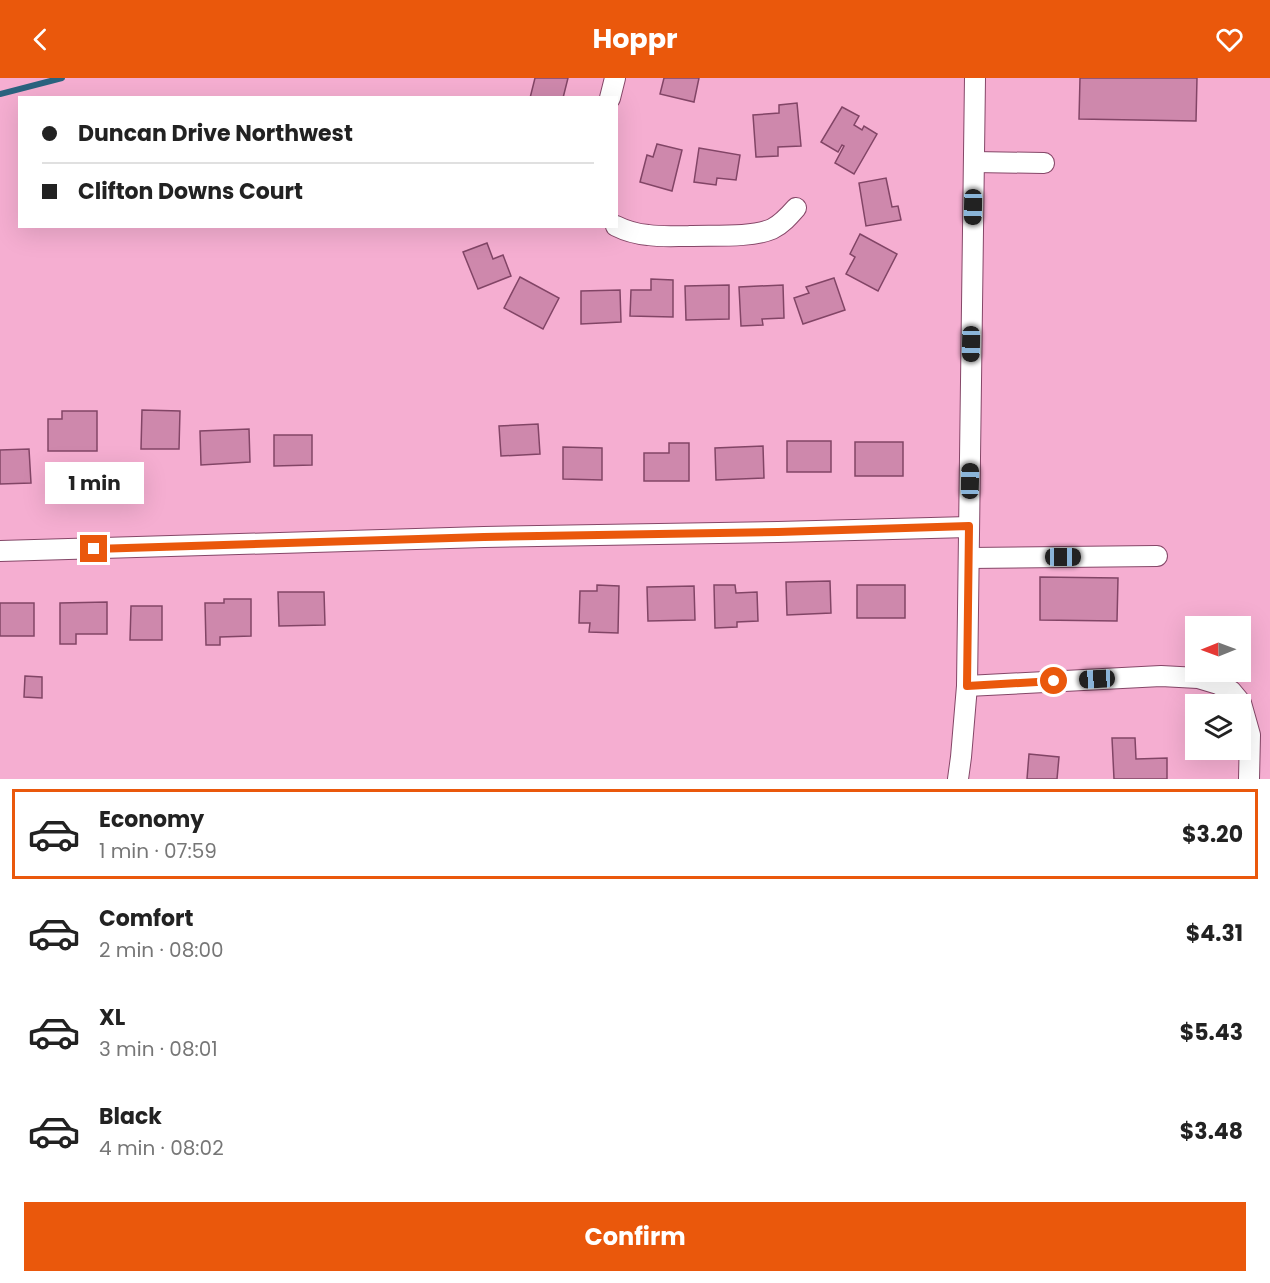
<!DOCTYPE html>
<meta charset="utf-8">
<style>
:root{--surface:#fff;--page:#f2f2f2;--text:#222;--muted:#767676;--line:#e0e0e0;--accent:#ea580c}
body{margin:0;font-family:Poppins,sans-serif;background:var(--page);color:var(--text);height:100vh;display:flex;flex-direction:column;font-size:22px;white-space:nowrap}
*{box-sizing:border-box;margin:0}
p{font-size:20px;color:var(--muted)}
.icon{flex:none;width:33px;height:33px;fill:none;stroke:currentColor;stroke-width:2;stroke-linecap:round;stroke-linejoin:round}
.map{position:relative;height:701px;overflow:hidden}
.side{display:flex;flex-direction:column;background:var(--surface);flex:1}
.side>*{flex:none}
.top-card{position:absolute;left:18px;top:18px;width:600px;height:132px;border-radius:0px;box-shadow:0 6px 24px #0002;display:grid;align-content:center;height:132px;padding:0 24px;background:var(--surface)}
.needle{width:39px;rotate:269deg}
.tools{position:absolute;left:1185px;top:538px;display:grid;gap:12px}
.tools a{display:grid;place-items:center;width:66px;height:66px;border-radius:0px;background:var(--surface);box-shadow:0 6px 24px #0002;font-size:30px}
.end{position:absolute;width:27px;height:27px;margin:-14px;border:8px solid #ea580c;background:#fff;box-shadow:0 0 0 3px #fff}
.from{border-radius:50%}
.bubble{position:absolute;height:42px;border-radius:0px;background:var(--surface);box-shadow:0 6px 24px #0002;font-size:20px;font-weight:700;line-height:42px;text-align:center}
.car{position:absolute;width:18px;height:36px;margin:-18px -9px;border-radius:8px;box-shadow:0 0 4px 2px #0007;background:linear-gradient(#222 24%,#8ab4d8 0 40%,#222 0 76%,#8ab4d8 0 86%,#222 0)}
.top-card b{display:flex;align-items:center;gap:21px;height:57px;font-size:22px}
.top-card b+b{border-top:2px solid var(--line)}
.top-card i{width:15px;height:15px;background:var(--text)}
ul{padding:10px 0 0;list-style:none}
li{display:flex;align-items:center;gap:18px;height:90px;margin:0 12px 9px;padding:0 12px;border:3px solid transparent;border-radius:0px}
li div{flex:1}
li b{display:block;font-size:22px}
li em{font-style:normal;font-weight:700}
li.selected{border-color:var(--accent)}
li>.icon{width:54px;height:54px;stroke-width:1.5}
.primary-button{display:flex;gap:12px;margin-top:auto;padding:12px 24px}
.primary-button a{flex:1;height:69px;border-radius:0px;background:var(--accent);color:#fff;font-size:24px;font-weight:700;line-height:69px;text-align:center}
header{display:flex;justify-content:space-between;align-items:center;height:78px;padding:0 24px;background:var(--accent);color:#fff;font-size:27px;font-weight:700}
.map>svg:first-child{display:block}
.lines{fill:none;stroke-linecap:round;stroke-linejoin:round}
.stream{stroke:#2b637f;stroke-width:6}
.building{fill:#ce88ac;stroke:#824566;stroke-width:1.5}
.minor-casing{stroke:#854768;stroke-width:22}
.minor{stroke:#fff;stroke-width:20}
.route{stroke:#ea580c;stroke-width:8}
</style>
<header><svg class="icon" aria-label="back" viewBox="0 0 24 24"><path d="M15 5l-7 7 7 7"/></svg>Hoppr<svg class="icon" aria-label="heart" viewBox="0 0 24 24"><path d="M12 20l-8-8c-3-5 5-10 8-4 3-6 11-1 8 4z"/></svg></header>
<div class="map">
<svg width="1270" height="701" viewBox="0 0 1270 701">
<rect width="100%" height="100%" fill="#f5aed1"/>
<g class="lines">
<polyline class="stream" points="0,16 62,0"/>
</g>
<g class="building">
<polygon points="535,0 568,0 563,20 530,20"/>
<polygon points="664,0 699,0 694,24 660,16"/>
<polygon points="1080,0 1197,0 1196,43 1079,41"/>
<polygon points="797,25 801,68 778,69 778,78 756,79 753,37 779,35 779,27"/>
<polygon points="842,29 859,38 854,47 862,52 864,48 877,56 854,96 835,85 844,68 842,67 838,74 821,64"/>
<polygon points="657,66 682,72 672,113 640,104 647,77 653,79"/>
<polygon points="699,70 740,77 736,102 717,100 716,107 694,104"/>
<polygon points="886,100 892,129 898,128 901,142 866,148 859,105"/>
<polygon points="860,156 897,176 878,213 846,196 855,179 850,176"/>
<polygon points="487,165 493,181 503,177 511,198 478,211 463,174"/>
<polygon points="520,199 559,220 543,251 504,230"/>
<polygon points="834,200 845,232 803,246 794,220 809,215 806,209"/>
<polygon points="651,201 673,202 673,239 630,238 631,212 651,212"/>
<polygon points="729,207 729,241 686,242 685,208"/>
<polygon points="783,207 784,240 762,241 763,247 741,248 739,209"/>
<polygon points="620,212 621,244 581,246 581,213"/>
<polygon points="142,332 180,333 179,371 141,371"/>
<polygon points="62,333 97,333 97,373 48,373 48,341 62,341"/>
<polygon points="538,346 540,376 501,378 499,348"/>
<polygon points="249,351 250,384 201,387 200,353"/>
<polygon points="274,357 312,357 312,387 274,388"/>
<rect x="787" y="363" width="44" height="31"/>
<rect x="855" y="364" width="48" height="34"/>
<polygon points="669,365 689,365 689,403 644,403 644,375 669,375"/>
<polygon points="763,368 764,400 716,402 715,370"/>
<polygon points="563,369 602,370 602,402 563,401"/>
<polygon points="29,371 31,405 0,406 0,372"/>
<polygon points="1040,499 1118,500 1117,543 1040,542"/>
<polygon points="830,503 831,535 787,537 786,504"/>
<polygon points="597,507 619,508 618,555 589,554 590,545 579,545 580,513 597,513"/>
<polygon points="714,507 735,507 736,515 757,514 758,543 737,544 737,549 715,550"/>
<rect x="857" y="507" width="48" height="33"/>
<polygon points="694,508 695,542 648,543 647,509"/>
<polygon points="278,514 324,514 325,547 279,548"/>
<polygon points="224,521 251,521 251,558 220,559 220,567 206,567 205,525 224,525"/>
<polygon points="107,524 107,556 76,556 76,566 60,566 60,525"/>
<rect x="0" y="525" width="34" height="33"/>
<polygon points="131,528 162,528 162,562 130,562"/>
<polygon points="25,598 42,599 42,620 24,619"/>
<polygon points="1112,660 1135,660 1136,681 1167,680 1167,701 1114,701"/>
<polygon points="1029,676 1059,679 1057,701 1027,701"/>
</g>
<g class="lines">
<g class="minor-casing">
<g id="minor">
<polyline points="610,20 615,0"/>
<polyline points="974,84 1044,85"/>
<path d="M616,148C626,153 637,156 648,157C661,159 675,158 689,158C712,157 751,160 772,151C782,146 789,138 796,130"/>
<polyline points="0,473 484,459 778,454 969,449"/>
<polyline points="969,480 1157,478"/>
<polyline points="967,608 1161,598 1198,600 1218,606 1231,613 1241,625 1250,657 1249,701"/>
<polyline points="958,701 961,679 967,608 975,0"/>
</g>
</g>
<use href="#minor" class="minor"/>
</g>
<g class="lines">
<polyline class="route" points="94,471 484,459 778,454 969,448 967,608 1054,603"/>
</g>
</svg>
<div class="tools">
<a><svg class="needle" viewBox="-14 -14 28 28"><path d="M0-13l5 13h-10z" fill="#e53935"/><path d="M0 13l5-13h-10z" fill="#767676"/></svg></a>
<a><svg class="icon" aria-label="layers" viewBox="0 0 24 24"><path d="M12 4l9 5-9 5-9-5zM3 14l9 5 9-5"/></svg></a>
</div>
<i class="end from" style="left:1054px;top:603px"></i>
<i class="end" style="left:94px;top:471px"></i>
<div class="bubble" style="left:45px;top:384px;width:99px">1 min</div>
<i class="car" style="left:973px;top:129px;rotate:181deg"></i>
<i class="car" style="left:971px;top:266px;rotate:181deg"></i>
<i class="car" style="left:970px;top:403px;rotate:1deg"></i>
<i class="car" style="left:1063px;top:479px;rotate:90deg"></i>
<i class="car" style="left:1097px;top:601px;rotate:267deg"></i>
<div class="top-card">
<b><i class="from"></i>Duncan Drive Northwest</b>
<b><i></i>Clifton Downs Court</b>
</div>
</div>
<section class="side">
<ul>
<li class="selected"><svg class="icon" aria-label="car" viewBox="0 0 24 24"><path d="M5 17H2v-5l4-1 3-4h7l3 4 3 1v5h-3M9 17h6M6 11h13"/><circle cx="7" cy="17" r="2"/><circle cx="17" cy="17" r="2"/></svg><div><b>Economy</b><p>1 min · 07:59</p></div><em>$3.20</em></li>
<li><svg class="icon" aria-label="car" viewBox="0 0 24 24"><path d="M5 17H2v-5l4-1 3-4h7l3 4 3 1v5h-3M9 17h6M6 11h13"/><circle cx="7" cy="17" r="2"/><circle cx="17" cy="17" r="2"/></svg><div><b>Comfort</b><p>2 min · 08:00</p></div><em>$4.31</em></li>
<li><svg class="icon" aria-label="car" viewBox="0 0 24 24"><path d="M5 17H2v-5l4-1 3-4h7l3 4 3 1v5h-3M9 17h6M6 11h13"/><circle cx="7" cy="17" r="2"/><circle cx="17" cy="17" r="2"/></svg><div><b>XL</b><p>3 min · 08:01</p></div><em>$5.43</em></li>
<li><svg class="icon" aria-label="car" viewBox="0 0 24 24"><path d="M5 17H2v-5l4-1 3-4h7l3 4 3 1v5h-3M9 17h6M6 11h13"/><circle cx="7" cy="17" r="2"/><circle cx="17" cy="17" r="2"/></svg><div><b>Black</b><p>4 min · 08:02</p></div><em>$3.48</em></li>
</ul>
<div class="primary-button"><a>Confirm</a></div>
</section>
